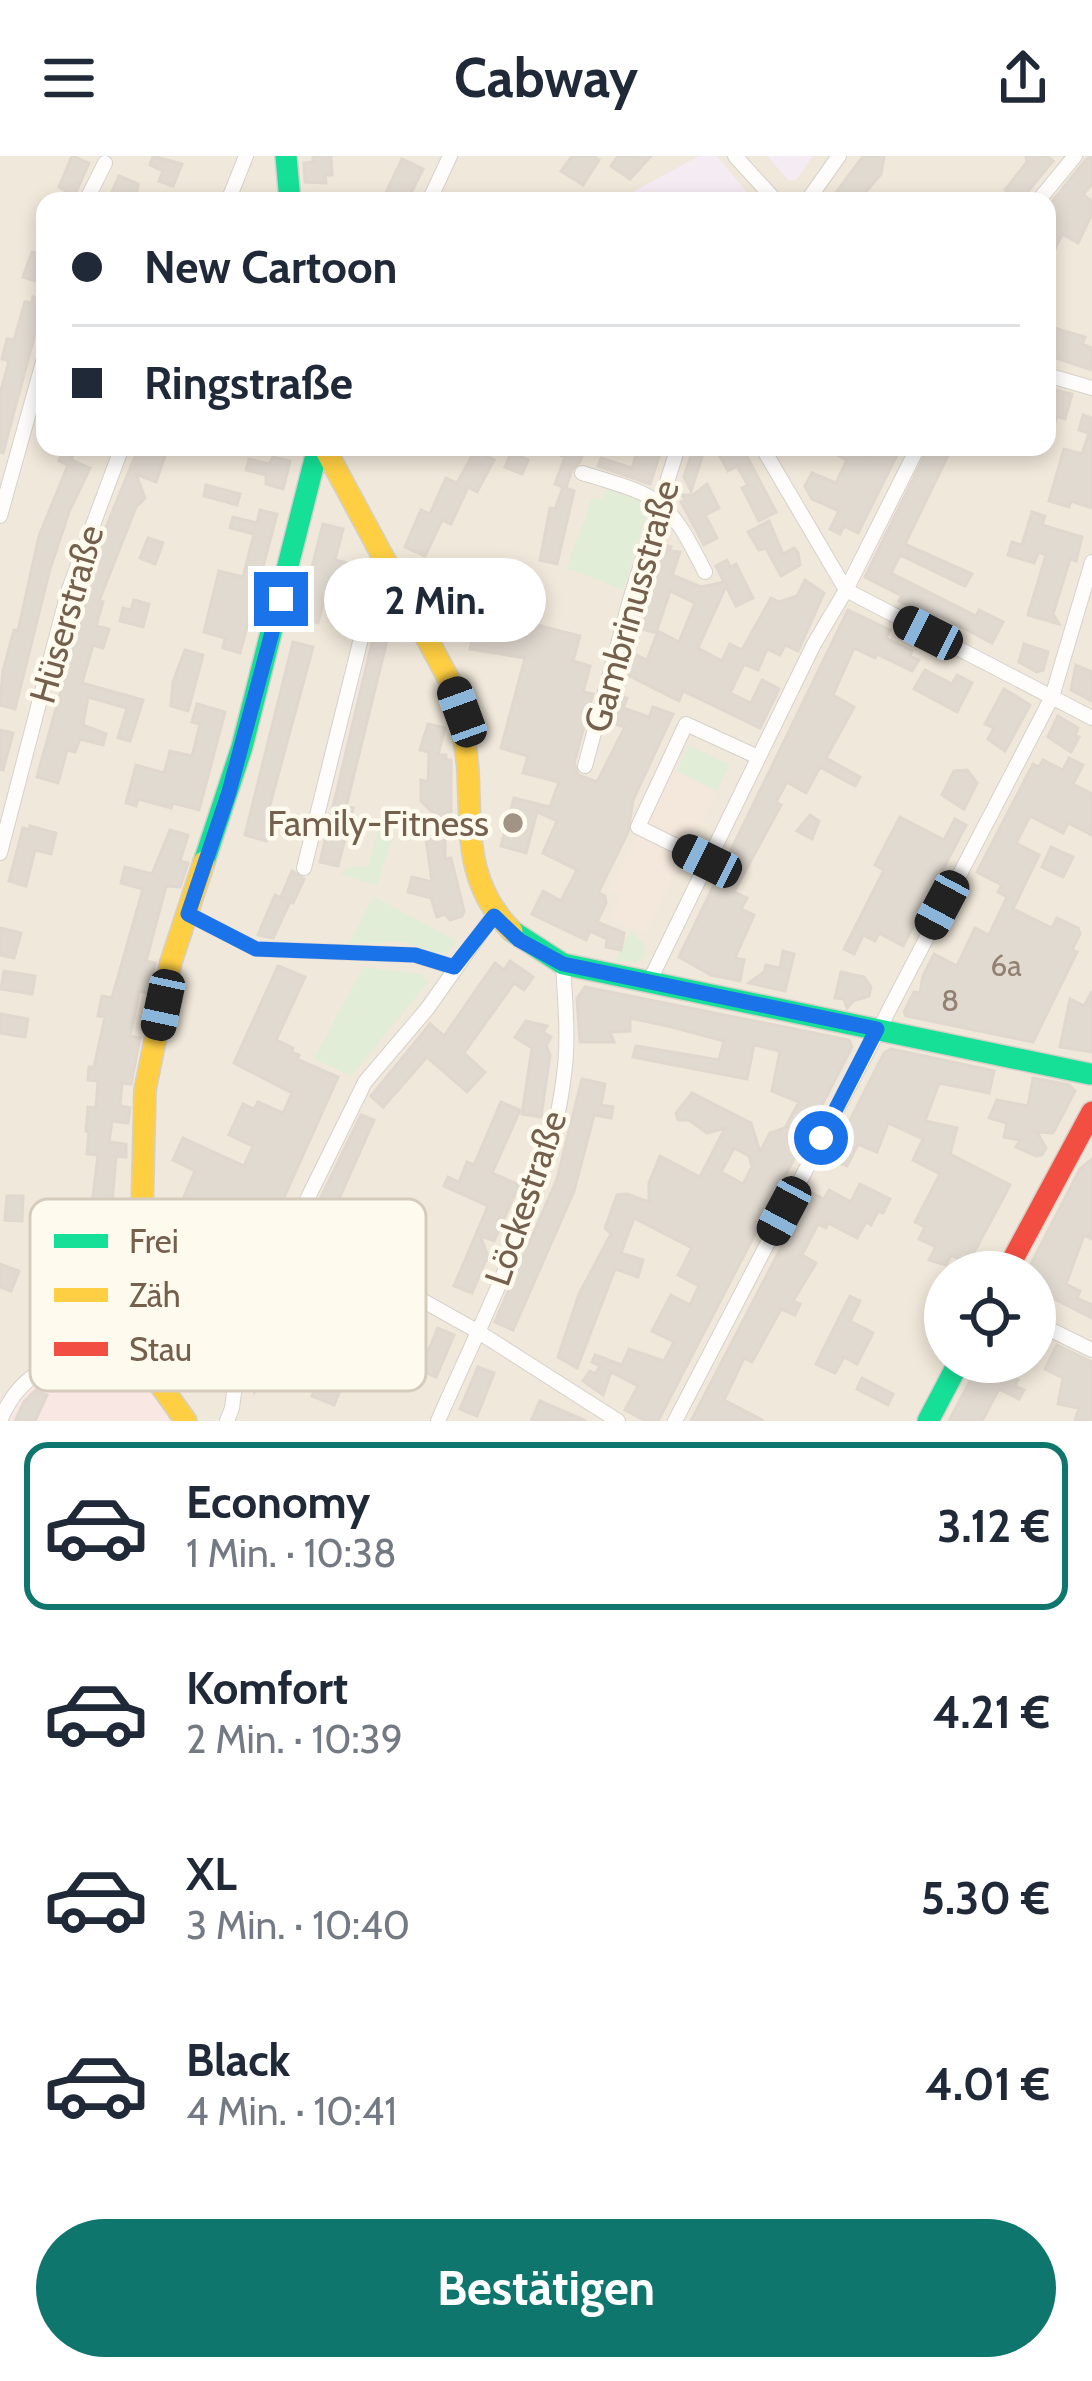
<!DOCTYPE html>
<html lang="de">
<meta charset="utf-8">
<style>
:root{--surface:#fff;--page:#f2f2f3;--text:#1f2937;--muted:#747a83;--line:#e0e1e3;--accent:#0f766e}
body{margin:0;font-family:Cabin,sans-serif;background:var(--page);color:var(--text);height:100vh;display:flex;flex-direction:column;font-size:45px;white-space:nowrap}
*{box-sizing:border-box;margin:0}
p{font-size:39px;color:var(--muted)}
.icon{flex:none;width:66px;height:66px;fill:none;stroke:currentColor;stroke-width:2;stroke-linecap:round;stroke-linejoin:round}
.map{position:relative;height:1265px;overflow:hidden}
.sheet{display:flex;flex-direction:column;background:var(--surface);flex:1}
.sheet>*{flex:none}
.banner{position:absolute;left:36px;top:36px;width:1020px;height:264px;border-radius:24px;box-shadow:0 6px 18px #0003;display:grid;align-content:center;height:264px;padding:0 36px;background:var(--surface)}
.fabs{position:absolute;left:924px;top:1095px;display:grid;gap:24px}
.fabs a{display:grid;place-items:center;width:132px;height:132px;border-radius:50%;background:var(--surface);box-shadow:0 6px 18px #0003;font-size:60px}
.end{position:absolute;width:54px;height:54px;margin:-27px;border:15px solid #1a73e8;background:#fff;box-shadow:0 0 0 6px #fff}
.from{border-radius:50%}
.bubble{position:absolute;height:84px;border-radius:42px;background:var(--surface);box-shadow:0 6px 18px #0003;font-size:39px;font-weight:700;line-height:84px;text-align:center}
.car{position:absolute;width:36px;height:72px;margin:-36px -18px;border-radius:15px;box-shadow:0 0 9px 3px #0007;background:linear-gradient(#222 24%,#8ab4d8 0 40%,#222 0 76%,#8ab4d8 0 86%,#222 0)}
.banner b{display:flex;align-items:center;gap:42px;height:114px;font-size:45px}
.banner b+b{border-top:3px solid var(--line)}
.banner i{width:30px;height:30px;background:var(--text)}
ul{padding:21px 0 0;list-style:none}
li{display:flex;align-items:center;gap:36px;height:168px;margin:0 24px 18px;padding:0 12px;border:6px solid transparent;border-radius:24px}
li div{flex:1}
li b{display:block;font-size:45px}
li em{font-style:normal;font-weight:700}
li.active{border-color:var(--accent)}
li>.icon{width:108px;height:108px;stroke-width:1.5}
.action{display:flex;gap:24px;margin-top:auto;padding:24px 36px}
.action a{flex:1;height:138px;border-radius:72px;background:var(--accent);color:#fff;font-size:48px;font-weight:700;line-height:138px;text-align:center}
header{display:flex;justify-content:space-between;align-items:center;height:156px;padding:0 36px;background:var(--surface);font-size:54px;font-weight:700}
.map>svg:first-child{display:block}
.residential{fill:#f0e8da;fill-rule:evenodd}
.commercial{fill:#f4e8dd}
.education{fill:#f5ebf3}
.medical{fill:#f8e7e3}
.green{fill:#e2edd8}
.building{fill:#e1dad1;stroke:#e0d8ce;stroke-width:3;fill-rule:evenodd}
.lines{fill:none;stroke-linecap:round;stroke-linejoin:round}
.street-casing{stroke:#d6d1ca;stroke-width:16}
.fast-casing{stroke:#d5d0c7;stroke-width:24}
.slow-casing{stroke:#d5d0c7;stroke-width:24}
.jam-casing{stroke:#d5d0c7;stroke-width:24}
.street{stroke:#fefdfc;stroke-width:14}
.fast{stroke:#16e098;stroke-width:21}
.slow{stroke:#ffcf43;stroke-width:21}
.jam{stroke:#f24e42;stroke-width:21}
.route{stroke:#1a73e8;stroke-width:15}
.poi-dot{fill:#a29485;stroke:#fefaee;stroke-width:4.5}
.labels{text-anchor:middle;stroke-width:9;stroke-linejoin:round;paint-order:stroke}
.number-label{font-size:30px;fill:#928171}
.street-label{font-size:36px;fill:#74604d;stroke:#fefaee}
.poi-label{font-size:36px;fill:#74604d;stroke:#fefaee;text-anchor:end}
.key{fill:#fefaee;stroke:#d5ccbe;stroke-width:3}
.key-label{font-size:33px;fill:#74604d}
</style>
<header><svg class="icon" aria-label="menu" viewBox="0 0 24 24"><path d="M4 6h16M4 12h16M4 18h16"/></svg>Cabway<svg class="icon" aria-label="share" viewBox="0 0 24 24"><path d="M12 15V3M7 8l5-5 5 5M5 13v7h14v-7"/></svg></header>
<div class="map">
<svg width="1092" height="1265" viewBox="0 0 1092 1265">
<rect width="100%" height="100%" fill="#f7f4ec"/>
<path class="residential" d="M0,0H1092V1265H0ZM45,45H1047V291H45ZM945,1116H1035V1206H945Z"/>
<polygon class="commercial" points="661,610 716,637 644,779 610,761 620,740 610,734 649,657"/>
<g class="education">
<polygon points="699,0 717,0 754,45 616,45"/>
<polygon points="767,0 813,0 796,24 789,25"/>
</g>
<polygon class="medical" points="112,1208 138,1216 176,1265 9,1265 25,1229 46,1217"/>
<g class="green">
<polygon points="606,333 649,348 623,434 567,412 592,341 602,345"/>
<polygon points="689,589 730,609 717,635 677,615"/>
<polygon points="381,658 398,662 377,730 341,718 347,711 368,711"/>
<polygon points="373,740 457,785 446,799 398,785 349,788"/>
<polygon points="631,775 644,788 646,801 635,807 614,805"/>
<polygon points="363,811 421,818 428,826 351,920 314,903"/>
</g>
<g class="building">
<polygon points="72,0 89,7 74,40 59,31"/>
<polygon points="153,0 182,8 173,30 159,25 163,15 150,9"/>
<polygon points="313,0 331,0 332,19 325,19 326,27 305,26 304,7 313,6"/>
<polygon points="572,0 593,0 599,4 583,29 561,15"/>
<polygon points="618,0 651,0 630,23 611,10"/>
<polygon points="863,0 884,0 881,18 858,45 830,45"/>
<polygon points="1026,0 1047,0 1053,5 1020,45 1005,45 1010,38 1005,34 1027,6"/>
<polygon points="1089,0 1092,0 1092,28 1083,38 1092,46 1092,58 1078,87 1062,78 1047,110 1047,52"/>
<polygon points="402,3 423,13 407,45 382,45"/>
<polygon points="119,20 138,28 136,45 108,45"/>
<polygon points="32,96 45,100 42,127 23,121"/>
<polygon points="33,141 44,144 3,297 0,296 0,238 9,205 2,203 7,183 14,184 25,146 32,147"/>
<polygon points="1047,170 1085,181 1082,188 1092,192 1092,214 1047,199"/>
<polygon points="1047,232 1072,238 1065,263 1057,260 1049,285"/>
<polygon points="1083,259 1092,262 1092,352 1071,345 1069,351 1049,345 1064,293 1082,298 1089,277 1079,274"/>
<polygon points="65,291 76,291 71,304 90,312 69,356 50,413 15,553 0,549 3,515 14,474 18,475 39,380 68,309 59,305"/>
<polygon points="139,291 168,291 156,326 136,318 145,342 136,351 99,445 103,446 96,470 109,473 103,492 93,489 82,527 143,544 130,585 118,582 127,552 88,541 83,569 106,578 103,589 80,583 75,596 67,594 58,627 37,621 85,448 81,446 86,425 91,426 96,404 93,403"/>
<polygon points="542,291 585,291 580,306 572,313 566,332 574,335 557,408 540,404 550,352 555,353 563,331 555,328 565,301"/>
<polygon points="639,291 662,291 650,328 598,310 601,302 632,312"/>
<polygon points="715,291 742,291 776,356 759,365 742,332 748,329 737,310 728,315"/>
<polygon points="822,291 847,291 870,302 877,291 901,291 858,377 844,370 840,378 830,373 839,355 812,343 805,330 812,317 836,327 847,304"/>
<polygon points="929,291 952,291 905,388 972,418 965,430 900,399 891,417 976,460 979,454 1003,466 992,487 937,458 934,464 899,445 902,440 865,421"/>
<polygon points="475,295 494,304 477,336 468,331 451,368 442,364 425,400 405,391 421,354 430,358 446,322 457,327"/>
<polygon points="511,297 528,304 522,318 505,311"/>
<polygon points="692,297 702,301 691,335 684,321"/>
<polygon points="273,301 290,305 283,333 266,328 266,319 246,314 249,303 269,308"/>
<polygon points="707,328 719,352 705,359 717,382 704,389 681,346 685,344 682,339 693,339"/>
<polygon points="206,329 240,338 237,349 204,340"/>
<polygon points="260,354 277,358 240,497 223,492 225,482 204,476 219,415 243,421 254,378 230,372 233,361 257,367"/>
<polygon points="1032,356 1045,360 1042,369 1082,381 1076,405 1070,403 1053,458 1059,468 1028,459 1046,399 1039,396 1034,407 1008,399 1012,386 1022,389"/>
<polygon points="769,365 783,398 794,392 798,397 800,409 781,420 766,392 759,394 748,376"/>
<polygon points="323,368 343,373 335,404 351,408 349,415 366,422 357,452 346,449 351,427 330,422 318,467 299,462"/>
<polygon points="148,382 163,387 155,408 140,402"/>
<polygon points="660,388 671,391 669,395 680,396 672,419 701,431 724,426 716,410 727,404 730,411 736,408 753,442 736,450 726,430 698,492 722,505 730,488 742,494 771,442 779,446 797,440 805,424 824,437 798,495 785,489 780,499 767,493 758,514 744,508 730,537 751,547 762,524 779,533 760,572 683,535 679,545 626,518 636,499 647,504 658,475 679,486 695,447 670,435 656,477 635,471"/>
<polygon points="493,406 518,413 503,469 532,476 534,468 580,480 573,505 590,510 583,536 593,538 574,607 578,619 597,626 625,571 609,566 616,539 627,542 623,552 649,561 653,551 673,558 633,644 628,676 598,737 605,740 606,747 597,766 624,777 621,794 606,791 607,783 590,775 586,784 532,758 543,735 561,745 577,714 543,697 557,665 537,656 526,697 501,690 514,642 550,651 559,626 523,617 528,600 501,592 525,502 470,493"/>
<polygon points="134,444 149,448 143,471 120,465 123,452 131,454"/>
<polygon points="848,454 890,474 886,482 912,495 910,500 919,504 912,515 877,498 875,502 854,492 833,539 854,551 826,602 860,621 855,630 820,611 806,637 787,626 776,646 781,649 734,736 747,742 741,753 754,759 735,802 744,804 740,825 711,819 679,801"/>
<polygon points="379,457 393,460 346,651 353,652 338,710 320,706"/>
<polygon points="293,486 313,491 265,667 273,669 266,685 245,679"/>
<polygon points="1024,488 1048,496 1043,514 1037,516 1019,506"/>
<polygon points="185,494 203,499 188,555 171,550 173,526"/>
<polygon points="1076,509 1092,516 1092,545 1071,534"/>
<polygon points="925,514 952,528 957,519 972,527 957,556 914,533"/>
<polygon points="1004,533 1030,549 1005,595 988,583 994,572 985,568"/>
<polygon points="197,548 225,556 199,654 173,647 171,652 138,643 136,650 126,647 136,609 164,617 170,595 192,600 200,568 192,566"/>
<polygon points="1058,560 1078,572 1075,579 1079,581 1071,596 1048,581"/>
<polygon points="428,568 445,572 438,599 446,599 446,604 451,604 451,658 445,658 445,703 451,702 464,755 462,760 450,764 445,758 437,761 431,742 408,736 412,721 432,726 424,668 444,668 421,645 421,624 428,626 429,596 420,594"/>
<polygon points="0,574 13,577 3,614 0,613"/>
<polygon points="1069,602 1083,609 1073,628 1092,638 1092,679 1068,667 1063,677 1030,660 1016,687 1039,699 1013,753 1052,772 1057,762 1078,772 1080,778 1072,794 1077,796 1033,886 906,860 904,856 914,836 920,837 923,820 934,798 957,810 975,772 989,779 1007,741 998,736 1002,729 977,716 1033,608 1039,611 1043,604 1063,614"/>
<polygon points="967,614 977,627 964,653 942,639 954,615"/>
<polygon points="810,659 819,665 812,683 797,675"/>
<polygon points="900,661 944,684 955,663 966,669 903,790 879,777 875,785 863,779 854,798 844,793 884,714 875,709"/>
<polygon points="30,670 56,677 51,698 35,694 26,730 9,725 23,672 29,674"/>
<polygon points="170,674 188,679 180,705 188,707 180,731 166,730 146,805 155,807 147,837 139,835 130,880 140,882 131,928 122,927 120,950 130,952 128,967 112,965 109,986 126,988 126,1001 116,1000 109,1083 88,1081 98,999 87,998 89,976 86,975 88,951 96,952 98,925 88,924 89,911 94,911 105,861 98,860 102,840 112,842 143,733 121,727 125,711 152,718"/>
<polygon points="1051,691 1073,701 1063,721 1042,711"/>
<polygon points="292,715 304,723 293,747 290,746 273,782 258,779 275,739 286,744 281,741"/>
<polygon points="0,772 21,777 14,802 0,799"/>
<polygon points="783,795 794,798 785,835 749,827 764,816 766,809 780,812"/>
<polygon points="510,805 533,821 524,834 514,827 464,897 485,916 467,936 427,901 383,951 371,940 430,868 444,880 495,807 504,814"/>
<polygon points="278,810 305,821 276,884 293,892 291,896 299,899 297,903 338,921 277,1057 264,1095 261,1093 236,1147 211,1136 230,1094 228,1088 234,1087 241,1072 182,1045 195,1015 173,1004 183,982 244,1010 253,990 229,979 243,948 254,953 258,946 283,957 292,937 234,907"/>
<polygon points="4,815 35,820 32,838 1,833"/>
<polygon points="841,816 864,821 871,831 869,840 853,845 847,852 844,843 835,842"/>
<path d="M585,831L849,884L852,891L658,1265H646L625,1254L638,1230L611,1216L603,1239L583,1225L590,1215L595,1218L600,1210L592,1206L595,1199L622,1209L629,1193L664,1205L674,1186L652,1175L671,1139L690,1149L699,1130L678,1119L692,1092L634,1062L621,1097L643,1104L638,1121L615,1113L577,1212L558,1201L579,1138L611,1078L605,1072L617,1039L627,1038L649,1046V1027L660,1000L700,1021L725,972L707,977L689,964H678L676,957L692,937L751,967L760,996L770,977L785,972L799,946L772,935L780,895L754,889L747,923L633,901L636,890L719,904L724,885L672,871L630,862V875L610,876L614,886H580L577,843ZM734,992L749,1000L752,1011L743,1028L721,1016Z"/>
<polygon points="1092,835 1092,896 1060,891 1070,843 1084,850"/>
<polygon points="0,858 28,863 25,881 0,877"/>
<polygon points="526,865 547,870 543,876 551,881 546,890 550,899 541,961 522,958 532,892 515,881"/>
<polygon points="891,893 994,915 989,937 939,927 925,965 957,972 950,998 1010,1029 968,1108 951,1099 946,1109 929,1104 936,1091 919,1083 925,1071 915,1066 940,1018 913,1004 923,983 888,967 877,996 858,988 847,1010 830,1004 884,897"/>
<polygon points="1033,922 1069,929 1075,935 1053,977 1037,976 1046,992 1042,999 1036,1000 1016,991 1020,984 1004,981 1007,967 989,962 997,944 1028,950"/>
<polygon points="582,923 605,928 601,949 613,951 611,962 594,959 574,1035 513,1174 495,1166 557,1023"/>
<polygon points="501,946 520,954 492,1017 519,1029 494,1085 480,1079 489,1103 486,1104 472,1137 454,1130 488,1050 444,1030 448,1021 459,1026 467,1006 474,1009"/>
<polygon points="361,959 374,964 326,1072 310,1064"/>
<polygon points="1092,1003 1092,1083 1084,1079 1066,1128 1080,1135 1077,1142 1092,1149 1092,1162 1045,1138 1035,1155 1035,1116 1027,1116 1080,1013"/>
<polygon points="860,1028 890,1043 883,1057 878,1055 871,1069 866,1066 857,1082 828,1067 826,1072 818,1068 802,1099 816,1107 793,1145 800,1148 795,1159 781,1153 752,1206 744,1202 724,1244 764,1265 691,1265 810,1036 824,1043 829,1034 851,1046"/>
<polygon points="7,1040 23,1040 22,1065 5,1064"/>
<polygon points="0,1108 19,1115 11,1135 0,1131"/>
<polygon points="850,1140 860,1145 850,1165 873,1177 857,1208 844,1201 835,1217 816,1208"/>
<polygon points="438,1172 454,1179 436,1221 420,1214"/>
<polygon points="263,1189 284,1194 282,1203 303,1211 309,1198 348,1214 334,1249 312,1240 318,1226 285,1214 280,1232 265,1228 255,1236"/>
<polygon points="1057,1189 1092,1206 1092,1265 1075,1265 1079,1252 1058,1248 1063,1222 1045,1213"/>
<polygon points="980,1206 1011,1206 1007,1219 1018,1224 1015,1230 1024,1234 1019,1243 999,1233 982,1265 949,1265"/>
<polygon points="478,1211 494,1217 477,1260 460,1253"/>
<polygon points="862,1222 893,1238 888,1249 857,1233"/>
<polygon points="36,1234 47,1239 35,1265 15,1265 24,1246"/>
<polygon points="540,1245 586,1265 531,1265"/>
</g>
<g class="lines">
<g class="street-casing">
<g id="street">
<polyline points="735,0 776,45"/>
<polyline points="86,45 105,7"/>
<polyline points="228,45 246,0"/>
<polyline points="429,45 450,0"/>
<polyline points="807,45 839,0"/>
<polyline points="1038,45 1075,0"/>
<polyline points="1047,219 1092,232"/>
<polyline points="762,291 846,434 1092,562"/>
<path d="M582,317C662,341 667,341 705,416"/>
<polyline points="0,360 45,199"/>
<polyline points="585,610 630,444 678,291"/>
<polyline points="0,697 68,436 122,291"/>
<polyline points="707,705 638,671 686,568 758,601"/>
<polyline points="304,712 373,434 388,413"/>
<polyline points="188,758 256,793 415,799 454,811"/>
<polyline points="649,826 814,488 846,434 918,291"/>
<polyline points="293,1072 477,1175 618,1265"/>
<polyline points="1035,1166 1092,1194"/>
<path d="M0,1265C27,1198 82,1201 145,1195"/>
<polyline points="227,1265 232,1252 238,1206 293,1072 365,926 427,853 493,760"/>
<path d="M438,1265C484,1159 551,1033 564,919C569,882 565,845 563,808"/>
<polyline points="675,1265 1052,541 1092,406"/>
</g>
</g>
<g class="fast-casing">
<g id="fast">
<polyline points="286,0 290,45"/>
<polyline points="204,706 242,591 318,291"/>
<polyline points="512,775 563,808 1090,918"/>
<polyline points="928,1265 959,1206"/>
</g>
</g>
<g class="slow-casing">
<g id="slow">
<path d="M324,291L453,531C460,559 466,586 468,615C471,678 465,727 512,775"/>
<polyline points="186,1265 153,1219 145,1195 141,1099 145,934 171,806 204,706"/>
</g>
</g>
<g class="jam-casing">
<polyline id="jam" points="1006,1116 1092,956"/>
</g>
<use href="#street" class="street"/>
<use href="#fast" class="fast"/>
<use href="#slow" class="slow"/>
<use href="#jam" class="jam"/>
</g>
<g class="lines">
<polyline class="route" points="281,443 229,636 188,758 256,793 415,799 454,811 494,760 519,784 563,808 877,873 821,982"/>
</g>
<circle class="poi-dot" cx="513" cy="667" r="12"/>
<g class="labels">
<g class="number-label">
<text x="1006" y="820">6a</text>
<text x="950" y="855">8</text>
</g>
<g class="street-label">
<text transform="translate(631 450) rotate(-74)" y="13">Gambrinusstraße</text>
<text transform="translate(66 458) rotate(-74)" y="13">Hüserstraße</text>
<text transform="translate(525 1042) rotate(-71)" y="13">Löckestraße</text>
</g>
<g class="poi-label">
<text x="489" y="680">Family-Fitness</text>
</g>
</g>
<rect x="30" y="1043" width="396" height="192" rx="18" class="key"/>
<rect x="54" y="1078" width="54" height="14" fill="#16e098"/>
<rect x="54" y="1132" width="54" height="14" fill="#ffcf43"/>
<rect x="54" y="1186" width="54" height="14" fill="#f24e42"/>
<g class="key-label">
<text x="129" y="1097">Frei</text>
<text x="129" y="1151">Zäh</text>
<text x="129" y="1205">Stau</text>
</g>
</svg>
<div class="fabs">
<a><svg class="icon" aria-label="locate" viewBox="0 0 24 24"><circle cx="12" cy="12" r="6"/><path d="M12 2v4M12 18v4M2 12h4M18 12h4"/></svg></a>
</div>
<i class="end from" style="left:821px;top:982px"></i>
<i class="end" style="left:281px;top:443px"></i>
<div class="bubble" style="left:324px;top:402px;width:222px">2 Min.</div>
<i class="car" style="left:928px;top:477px;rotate:297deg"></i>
<i class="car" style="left:462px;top:556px;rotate:340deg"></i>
<i class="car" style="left:707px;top:705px;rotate:296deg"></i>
<i class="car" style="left:942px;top:749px;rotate:208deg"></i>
<i class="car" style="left:163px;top:849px;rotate:192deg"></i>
<i class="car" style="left:784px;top:1055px;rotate:208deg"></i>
<div class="banner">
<b><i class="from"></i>New Cartoon</b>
<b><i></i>Ringstraße</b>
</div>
</div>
<section class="sheet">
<ul>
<li class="active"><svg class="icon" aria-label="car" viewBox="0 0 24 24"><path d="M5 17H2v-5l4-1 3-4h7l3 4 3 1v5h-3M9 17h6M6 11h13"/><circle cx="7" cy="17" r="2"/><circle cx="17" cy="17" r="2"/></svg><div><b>Economy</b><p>1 Min. · 10:38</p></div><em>3.12 €</em></li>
<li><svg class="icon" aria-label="car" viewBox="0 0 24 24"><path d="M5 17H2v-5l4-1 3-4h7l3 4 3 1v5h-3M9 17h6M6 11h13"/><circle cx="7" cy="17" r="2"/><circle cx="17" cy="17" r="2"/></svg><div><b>Komfort</b><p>2 Min. · 10:39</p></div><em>4.21 €</em></li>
<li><svg class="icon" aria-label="car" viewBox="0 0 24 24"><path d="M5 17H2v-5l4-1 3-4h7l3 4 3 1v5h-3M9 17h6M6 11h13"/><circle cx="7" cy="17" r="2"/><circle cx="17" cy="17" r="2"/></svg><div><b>XL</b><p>3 Min. · 10:40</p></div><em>5.30 €</em></li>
<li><svg class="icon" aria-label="car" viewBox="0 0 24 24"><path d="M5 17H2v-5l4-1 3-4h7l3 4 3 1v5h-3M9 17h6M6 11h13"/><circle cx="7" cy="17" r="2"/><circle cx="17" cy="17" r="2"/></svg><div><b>Black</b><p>4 Min. · 10:41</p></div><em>4.01 €</em></li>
</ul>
<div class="action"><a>Bestätigen</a></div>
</section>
